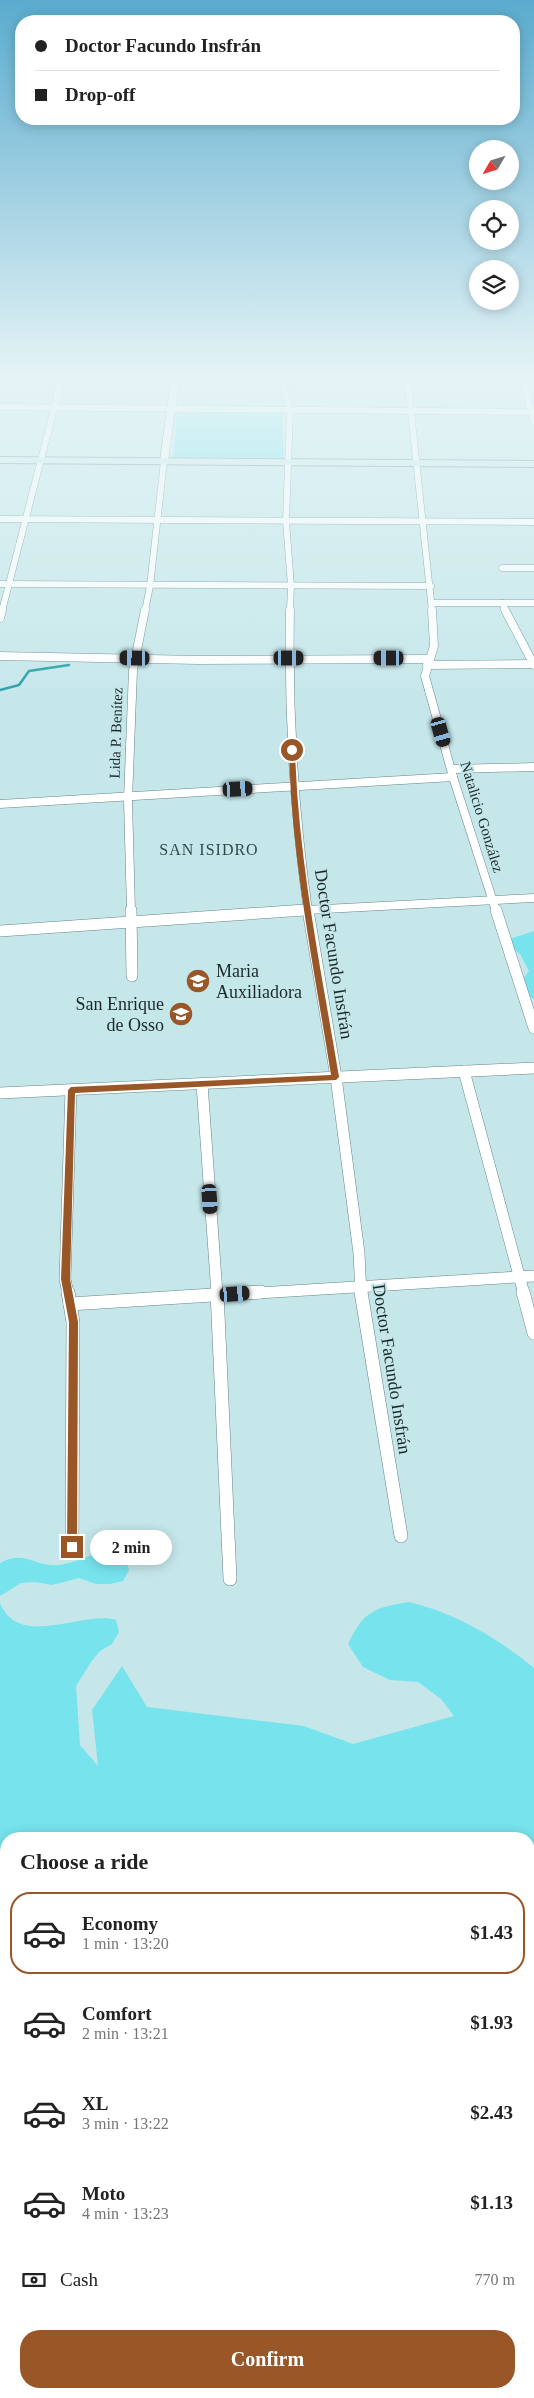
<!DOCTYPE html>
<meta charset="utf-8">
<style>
:root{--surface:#fff;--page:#f6f6f6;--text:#222;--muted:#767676;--line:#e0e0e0;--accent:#995626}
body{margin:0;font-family:"Times New Roman",serif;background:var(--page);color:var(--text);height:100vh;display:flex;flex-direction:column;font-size:19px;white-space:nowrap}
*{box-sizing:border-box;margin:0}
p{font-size:16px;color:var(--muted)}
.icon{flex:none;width:28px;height:28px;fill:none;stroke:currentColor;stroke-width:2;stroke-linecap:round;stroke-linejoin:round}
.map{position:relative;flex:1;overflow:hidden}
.drawer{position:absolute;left:0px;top:1832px;width:535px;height:566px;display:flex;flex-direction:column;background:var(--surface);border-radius:20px 20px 0 0;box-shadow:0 2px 12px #0003}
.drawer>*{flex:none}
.top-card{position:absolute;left:15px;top:15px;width:505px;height:110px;border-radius:20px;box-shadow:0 2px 12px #0003;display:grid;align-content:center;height:110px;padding:0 20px;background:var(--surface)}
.needle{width:32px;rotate:231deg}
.tools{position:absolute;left:469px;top:140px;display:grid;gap:10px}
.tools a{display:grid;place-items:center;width:50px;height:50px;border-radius:50%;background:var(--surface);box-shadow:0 2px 12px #0003;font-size:25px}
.end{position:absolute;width:22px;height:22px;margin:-11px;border:6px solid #995626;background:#fff;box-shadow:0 0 0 2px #fff}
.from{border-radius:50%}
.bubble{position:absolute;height:35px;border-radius:18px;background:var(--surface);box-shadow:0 2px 12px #0003;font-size:16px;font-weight:600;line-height:35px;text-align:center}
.car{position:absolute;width:15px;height:30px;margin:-15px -8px;border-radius:6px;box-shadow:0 0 4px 1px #0007;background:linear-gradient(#222 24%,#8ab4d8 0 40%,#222 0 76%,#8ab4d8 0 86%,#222 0)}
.top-card b{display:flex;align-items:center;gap:18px;height:48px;font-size:19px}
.top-card b+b{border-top:1px solid var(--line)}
.top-card i{width:12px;height:12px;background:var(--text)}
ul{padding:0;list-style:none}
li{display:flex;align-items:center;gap:15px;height:82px;margin:0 10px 8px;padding:0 10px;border:2px solid transparent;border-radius:20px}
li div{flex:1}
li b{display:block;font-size:19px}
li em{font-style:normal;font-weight:600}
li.active{border-color:var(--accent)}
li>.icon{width:45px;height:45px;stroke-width:1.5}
h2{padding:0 20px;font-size:22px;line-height:60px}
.pay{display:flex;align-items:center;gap:12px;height:55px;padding:0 20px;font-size:19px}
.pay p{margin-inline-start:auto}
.cta{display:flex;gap:10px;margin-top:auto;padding:10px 20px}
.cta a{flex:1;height:58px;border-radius:20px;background:var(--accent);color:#fff;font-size:20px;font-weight:600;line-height:58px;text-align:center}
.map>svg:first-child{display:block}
.green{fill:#77e3ed}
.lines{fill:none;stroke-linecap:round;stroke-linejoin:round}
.stream{stroke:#269ea7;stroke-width:2.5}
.minor-far3-casing{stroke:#668588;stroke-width:7}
.minor-far2-casing{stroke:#668588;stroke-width:9}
.minor-far1-casing{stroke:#668588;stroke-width:12}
.minor-casing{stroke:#668588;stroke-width:14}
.tertiary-casing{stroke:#668588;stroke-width:1}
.secondary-casing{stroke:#668588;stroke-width:2}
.minor-far3{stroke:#fff;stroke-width:6}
.minor-far2{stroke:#fff;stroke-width:8}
.minor-far1{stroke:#fff;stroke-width:11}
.minor{stroke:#fff;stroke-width:13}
.tertiary{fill:#fff;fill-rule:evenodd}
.secondary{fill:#caedf0;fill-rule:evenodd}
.route{fill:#995626}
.labels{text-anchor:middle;stroke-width:4;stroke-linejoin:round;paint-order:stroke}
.far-street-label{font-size:15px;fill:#1b2829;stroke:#c5e7ea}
.far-neighbourhood-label{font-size:16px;letter-spacing:1px;fill:#2d4b4d;stroke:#c5e7ea}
.street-label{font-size:18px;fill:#1b2829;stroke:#c5e7ea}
.poi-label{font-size:18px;fill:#1b2829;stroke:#c5e7ea;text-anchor:start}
</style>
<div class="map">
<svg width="534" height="2398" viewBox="0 0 534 2398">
<rect width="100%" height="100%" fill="#c5e7ea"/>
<g class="green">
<polygon points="177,413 282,413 284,459 173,458"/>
<polygon points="534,931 534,999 525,994 521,982 529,971 520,954 508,944 510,939"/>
<path d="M101,1553L114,1554L126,1558L129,1570L123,1581L110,1584H96L79,1578L52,1585L35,1582L21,1583L0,1596V1563C26,1549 35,1568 60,1565C74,1563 86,1556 101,1553Z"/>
<path d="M409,1602C456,1613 497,1638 534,1668V1936H529V1839H6V2010L0,2004V1603C19,1650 84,1610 116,1620L119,1632L112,1644L100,1651L91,1662L76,1686L80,1745L98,1766L92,1710L122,1666L147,1707L304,1726L353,1744L454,1716L441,1699L418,1682L390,1680L363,1667L348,1644C364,1611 373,1608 409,1602Z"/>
<polygon points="529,2017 534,2020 534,2296 529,2292"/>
</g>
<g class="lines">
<polyline class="stream" points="0,690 19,685 29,671 69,665"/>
<g class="minor-far3-casing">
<g id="minor-far3">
<polyline points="285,374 283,384 290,410 286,521 291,586 290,611"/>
<polyline points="407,374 432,611"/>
<polyline points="521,374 534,422"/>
<polyline points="0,407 534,412"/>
<polyline points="0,519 534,522"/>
<polyline points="502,568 534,568"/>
<polyline points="0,584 431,586"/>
<polyline points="432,603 534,603"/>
<polyline points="502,603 506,611"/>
<polyline points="2,611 63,374"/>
<polyline points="145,611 150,586 164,461"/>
</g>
</g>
<g class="minor-far2-casing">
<g id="minor-far2">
<path d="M290,610C288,711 294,811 308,911"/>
<polyline points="432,610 434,646 425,676 453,777 496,911"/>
<polyline points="505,610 534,665"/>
<polyline points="0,618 2,610"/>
<polyline points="0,656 198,660 429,659"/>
<polyline points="427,665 534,664"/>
<polyline points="452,769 534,767"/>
<polyline points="0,804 453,777"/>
<polyline points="131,911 128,800 133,670 145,610"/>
<polyline points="287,911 534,898"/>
</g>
</g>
<g class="minor-far1-casing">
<g id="minor-far1">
<polyline points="131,910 132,976"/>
<polyline points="308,910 336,1077 359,1253 361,1294"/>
<polyline points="496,910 534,1028"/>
<polyline points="0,931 305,910"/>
<polyline points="464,1071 524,1294"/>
<polyline points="202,1084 217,1294"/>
<polyline points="0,1093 534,1068"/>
<polyline points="68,1294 65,1279 71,1090"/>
<polyline points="241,1294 534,1276"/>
</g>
</g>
<g class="minor-casing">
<g id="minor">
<polyline points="68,1292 73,1322 72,1547"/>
<polyline points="217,1292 230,1579"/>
<polyline points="361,1292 401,1536"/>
<polyline points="523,1292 534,1333"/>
<polyline points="70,1304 261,1292"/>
</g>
</g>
<g class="tertiary-casing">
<polygon id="tertiary" points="172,374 180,374 168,461 164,464 160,461"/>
</g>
<g class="secondary-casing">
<polygon id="secondary" points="0,457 534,461 534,467 0,463"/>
</g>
<use href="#minor-far3" class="minor-far3"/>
<use href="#minor-far2" class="minor-far2"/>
<use href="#minor-far1" class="minor-far1"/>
<use href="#minor" class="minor"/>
<use href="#tertiary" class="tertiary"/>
<use href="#secondary" class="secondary"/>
</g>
<linearGradient id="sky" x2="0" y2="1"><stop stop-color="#5aabce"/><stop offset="0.53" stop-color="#e5f4f6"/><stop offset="1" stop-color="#e5f4f6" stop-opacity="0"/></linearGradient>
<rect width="534" height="710" fill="url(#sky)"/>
<path class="route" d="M292,748L295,750C298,859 321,969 339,1077L336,1080L75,1093L70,1279L78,1322L77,1547L72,1552L67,1547L69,1322L61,1279L68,1090L71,1087L331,1075C314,967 291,858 289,750Z"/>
<defs>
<g id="school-disc" transform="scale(1.25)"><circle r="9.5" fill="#995626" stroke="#c5e7ea"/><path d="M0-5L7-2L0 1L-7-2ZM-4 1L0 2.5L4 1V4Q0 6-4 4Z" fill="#fff"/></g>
</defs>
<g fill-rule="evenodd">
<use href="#school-disc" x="198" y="981"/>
<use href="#school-disc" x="181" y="1014"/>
</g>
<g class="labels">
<g class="far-street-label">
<text transform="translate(116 733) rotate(-88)" y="5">Lida P. Benítez</text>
<text transform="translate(482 817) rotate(73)" y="5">Natalicio González</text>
</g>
<g class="far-neighbourhood-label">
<text x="209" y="855">SAN ISIDRO</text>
</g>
<g class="street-label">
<text transform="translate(334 954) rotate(81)" y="6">Doctor Facundo Insfrán</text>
<text transform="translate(392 1369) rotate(81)" y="6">Doctor Facundo Insfrán</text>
</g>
<g class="poi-label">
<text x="216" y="977">Maria<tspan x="216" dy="21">Auxiliadora</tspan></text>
<text x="164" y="1010" text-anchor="end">San Enrique<tspan x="164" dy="21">de Osso</tspan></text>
</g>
</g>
</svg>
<div class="tools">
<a><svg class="needle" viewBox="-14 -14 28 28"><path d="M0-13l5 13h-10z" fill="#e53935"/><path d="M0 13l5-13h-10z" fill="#767676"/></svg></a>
<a><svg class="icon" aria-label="locate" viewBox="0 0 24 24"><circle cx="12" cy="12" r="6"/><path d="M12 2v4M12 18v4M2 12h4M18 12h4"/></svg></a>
<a><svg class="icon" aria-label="layers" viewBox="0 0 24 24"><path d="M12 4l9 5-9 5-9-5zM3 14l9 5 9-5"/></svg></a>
</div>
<i class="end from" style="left:292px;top:750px"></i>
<i class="end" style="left:72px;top:1547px"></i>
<div class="bubble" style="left:90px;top:1530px;width:82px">2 min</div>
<i class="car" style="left:135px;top:658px;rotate:271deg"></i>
<i class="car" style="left:289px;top:658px;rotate:90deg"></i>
<i class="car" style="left:389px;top:658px;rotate:270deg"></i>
<i class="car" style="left:441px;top:732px;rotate:164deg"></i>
<i class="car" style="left:238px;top:789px;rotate:87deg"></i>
<i class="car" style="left:210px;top:1199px;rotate:176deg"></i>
<i class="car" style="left:235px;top:1294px;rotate:86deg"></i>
<div class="top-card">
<b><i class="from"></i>Doctor Facundo Insfrán</b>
<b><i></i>Drop-off</b>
</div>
<section class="drawer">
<h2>Choose a ride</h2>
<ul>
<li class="active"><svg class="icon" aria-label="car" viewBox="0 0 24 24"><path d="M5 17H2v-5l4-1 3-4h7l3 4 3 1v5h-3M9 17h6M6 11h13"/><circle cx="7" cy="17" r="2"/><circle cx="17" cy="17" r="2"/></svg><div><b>Economy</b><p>1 min · 13:20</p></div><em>$1.43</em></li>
<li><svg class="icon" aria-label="car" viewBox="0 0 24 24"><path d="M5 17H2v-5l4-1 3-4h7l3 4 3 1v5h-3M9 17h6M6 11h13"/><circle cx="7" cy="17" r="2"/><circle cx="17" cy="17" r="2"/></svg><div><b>Comfort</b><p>2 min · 13:21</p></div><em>$1.93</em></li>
<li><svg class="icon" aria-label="car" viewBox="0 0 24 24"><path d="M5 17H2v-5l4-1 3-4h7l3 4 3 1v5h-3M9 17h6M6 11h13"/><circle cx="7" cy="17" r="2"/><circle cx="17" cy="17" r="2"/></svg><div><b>XL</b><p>3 min · 13:22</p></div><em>$2.43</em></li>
<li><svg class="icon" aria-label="car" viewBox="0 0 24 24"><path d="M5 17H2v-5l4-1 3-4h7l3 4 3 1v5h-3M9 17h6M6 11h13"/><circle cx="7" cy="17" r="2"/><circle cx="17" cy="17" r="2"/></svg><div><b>Moto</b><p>4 min · 13:23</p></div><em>$1.13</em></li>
</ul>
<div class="pay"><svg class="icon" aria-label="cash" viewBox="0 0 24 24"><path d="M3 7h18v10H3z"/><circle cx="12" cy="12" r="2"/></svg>Cash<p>770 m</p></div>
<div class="cta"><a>Confirm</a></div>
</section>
</div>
